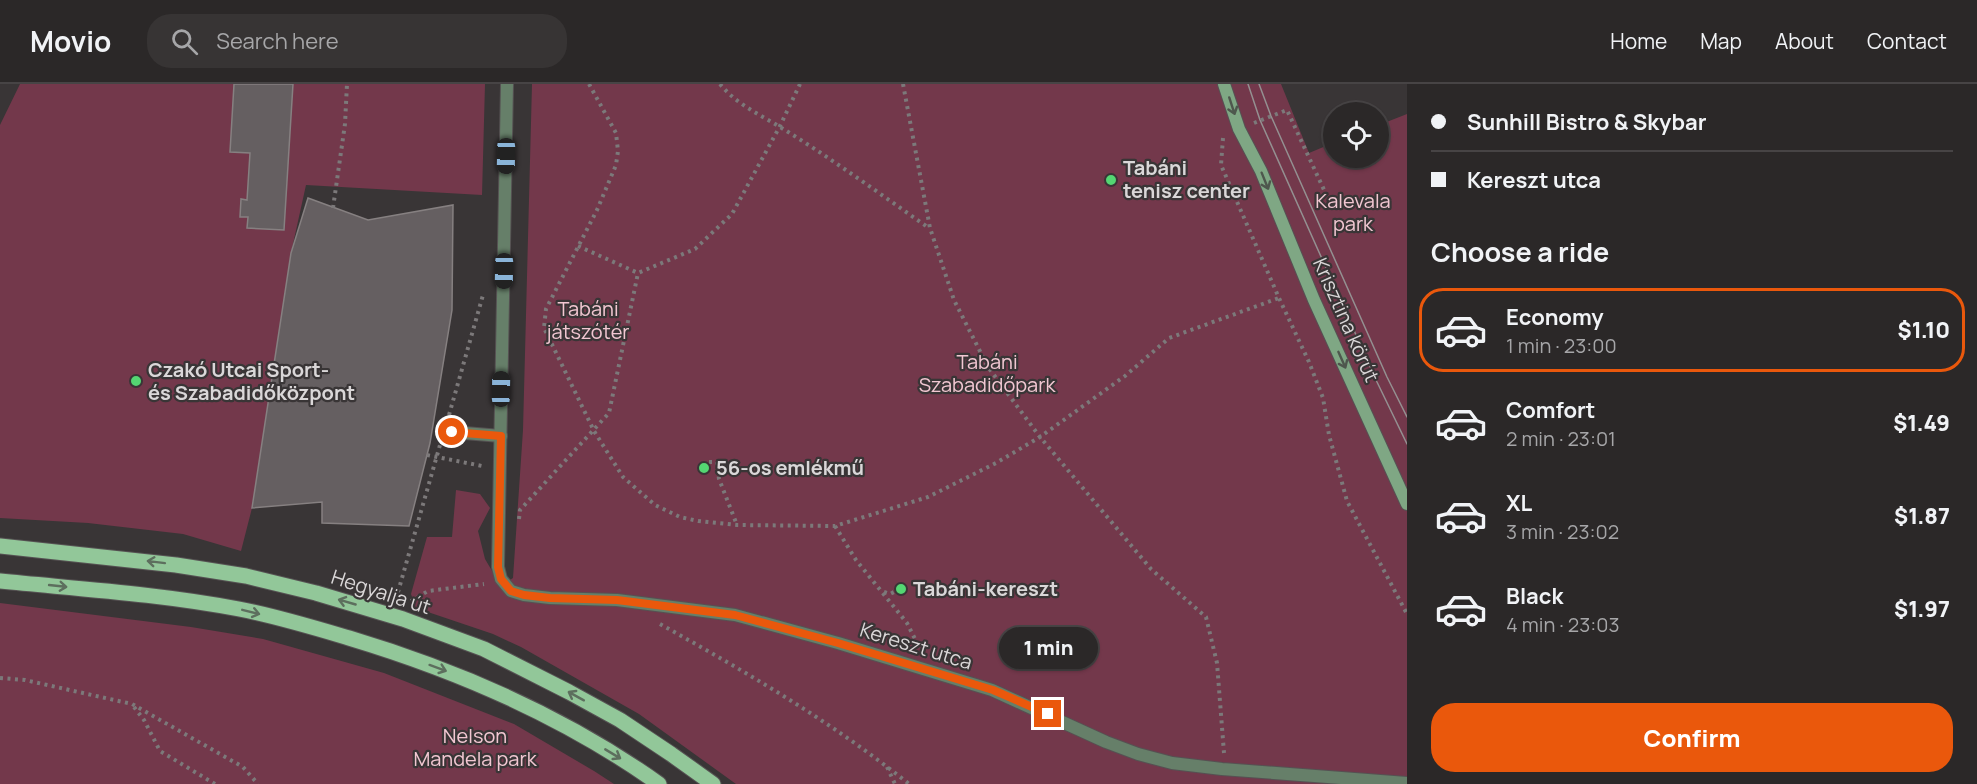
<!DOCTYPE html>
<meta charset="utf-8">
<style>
:root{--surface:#2b2828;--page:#373434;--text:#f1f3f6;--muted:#a6a6a8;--line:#474445;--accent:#ea580c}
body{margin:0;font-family:Manrope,sans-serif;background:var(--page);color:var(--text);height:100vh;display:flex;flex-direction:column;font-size:22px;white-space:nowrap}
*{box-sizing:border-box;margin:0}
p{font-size:20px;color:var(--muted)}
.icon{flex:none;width:33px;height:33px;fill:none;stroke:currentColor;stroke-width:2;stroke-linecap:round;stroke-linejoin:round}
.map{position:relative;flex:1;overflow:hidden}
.details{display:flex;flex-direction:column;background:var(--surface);width:570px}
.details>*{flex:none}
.banner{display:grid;align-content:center;height:132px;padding:0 24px;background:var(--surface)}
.fabs{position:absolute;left:1323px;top:18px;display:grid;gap:12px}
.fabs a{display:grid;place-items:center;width:66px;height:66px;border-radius:50%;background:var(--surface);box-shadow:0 2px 4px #0004,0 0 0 2px var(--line);font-size:30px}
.end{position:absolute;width:27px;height:27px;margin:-14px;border:8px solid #ea580c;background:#fff;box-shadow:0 0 0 3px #fff}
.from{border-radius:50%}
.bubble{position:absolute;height:42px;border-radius:21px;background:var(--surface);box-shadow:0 2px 4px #0004,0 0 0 2px var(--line);font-size:20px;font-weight:800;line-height:42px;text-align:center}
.car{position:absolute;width:18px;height:36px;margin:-18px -9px;border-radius:8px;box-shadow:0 0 4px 2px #0007;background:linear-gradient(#222 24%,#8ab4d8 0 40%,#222 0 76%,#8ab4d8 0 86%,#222 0)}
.banner b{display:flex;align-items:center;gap:21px;height:57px;font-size:22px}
.banner b+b{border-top:2px solid var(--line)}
.banner i{width:15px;height:15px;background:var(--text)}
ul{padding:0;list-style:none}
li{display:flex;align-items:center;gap:18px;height:84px;margin:0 12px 9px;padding:0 12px;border:3px solid transparent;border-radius:24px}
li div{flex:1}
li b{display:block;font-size:22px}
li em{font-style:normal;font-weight:800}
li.selected{border-color:var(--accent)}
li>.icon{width:54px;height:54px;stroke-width:1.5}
h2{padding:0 24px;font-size:27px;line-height:72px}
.button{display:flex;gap:12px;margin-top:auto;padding:12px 24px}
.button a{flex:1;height:69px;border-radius:24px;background:var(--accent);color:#fff;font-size:24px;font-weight:800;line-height:69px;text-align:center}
header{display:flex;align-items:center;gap:36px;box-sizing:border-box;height:84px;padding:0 30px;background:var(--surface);border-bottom:2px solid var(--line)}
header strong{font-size:28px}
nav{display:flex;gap:33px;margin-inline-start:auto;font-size:21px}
.search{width:420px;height:54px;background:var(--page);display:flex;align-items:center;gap:15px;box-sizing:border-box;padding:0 21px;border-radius:24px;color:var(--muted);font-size:22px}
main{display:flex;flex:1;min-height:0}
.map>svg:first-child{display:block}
.green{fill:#73384b}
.building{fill:#655f61;stroke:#868081;stroke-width:1.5}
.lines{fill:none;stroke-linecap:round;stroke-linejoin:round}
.lane-casing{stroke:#565253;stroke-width:14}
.street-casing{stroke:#565253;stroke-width:14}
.secondary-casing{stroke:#565253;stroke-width:14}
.primary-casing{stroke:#565253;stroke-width:17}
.path{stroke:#7c797a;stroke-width:4;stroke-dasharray:3 4.5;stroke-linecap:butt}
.lane{stroke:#667f69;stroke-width:12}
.street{stroke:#667f69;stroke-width:12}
.secondary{stroke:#7fa784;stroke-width:12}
.primary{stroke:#92c799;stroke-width:15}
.tram{stroke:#949091;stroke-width:1.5}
.oneway{stroke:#4e574d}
.oneway2{stroke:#5d6f5e}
.route{stroke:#ea580c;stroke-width:8}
.poi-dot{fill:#54d672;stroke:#393536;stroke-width:2}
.labels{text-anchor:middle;stroke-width:4.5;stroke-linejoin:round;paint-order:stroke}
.poi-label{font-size:20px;font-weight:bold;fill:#dad7d8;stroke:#393536;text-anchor:start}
.park-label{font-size:20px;fill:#f2c7d2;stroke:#393536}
.street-label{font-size:20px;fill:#dad7d8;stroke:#393536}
</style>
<header>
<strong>Movio</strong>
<div class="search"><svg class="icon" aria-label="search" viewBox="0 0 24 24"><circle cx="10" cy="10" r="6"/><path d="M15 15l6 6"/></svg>Search here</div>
<nav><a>Home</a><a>Map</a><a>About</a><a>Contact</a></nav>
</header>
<main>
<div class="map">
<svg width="1407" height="700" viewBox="0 0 1407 700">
<rect width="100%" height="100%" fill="#393536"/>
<g class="green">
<polygon points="20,0 485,0 482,111 306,101 291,169 252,424 241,467 183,450 88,439 0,434 0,41"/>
<polygon points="532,0 1281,0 1309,69 1333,59 1334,74 1378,74 1379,41 1407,30 1407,700 736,700 639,630 521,563 493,550 416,524 411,510 427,453 452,453 456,406 480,410 490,424 478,447 485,475 501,502 513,494 523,346"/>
<polygon points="0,519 191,543 263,555 384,589 514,640 594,687 614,700 0,700"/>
</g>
<g class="building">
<polygon points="234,0 293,0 284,146 247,144 248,133 240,133 241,115 247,116 250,69 230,68"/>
<polygon points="308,114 368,136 453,121 452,226 430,359 409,442 322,439 322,418 252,424 291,169"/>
</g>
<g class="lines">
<g class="lane-casing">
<polyline id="lane" points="452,348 501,352"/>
</g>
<g class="street-casing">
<polyline id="street" points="507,0 498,483 501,495 511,507 524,511 550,514 617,516 735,531 838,559 992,606 1106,658 1138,670 1172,679 1222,685 1407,699"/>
</g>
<g class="secondary-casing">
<polyline id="secondary" points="1224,0 1239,45 1261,87 1314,216 1407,420"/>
</g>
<g class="primary-casing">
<g id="primary">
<polyline points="0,462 176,481 246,492 316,509 403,535 484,565 569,608 620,636 671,670 713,700"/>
<path d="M0,497C80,505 160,510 239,525C276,532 312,543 349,554C459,587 565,633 659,700"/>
</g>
</g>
<g class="path">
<polyline points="589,0 616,49 618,67 616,81 597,126 546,225 544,244 594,347 623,393 655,421 680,433 698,437 737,441 835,442 928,413 996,379 1040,353 1125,292 1169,254 1279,214"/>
<path d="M720,0C736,20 759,30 780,43C831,74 880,110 929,144"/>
<polyline points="903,0 930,144 954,216 988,283 1040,353 1151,485 1206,533 1217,579 1224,669"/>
<polyline points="1254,39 1287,26 1325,108"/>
<polyline points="1223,54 1221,81 1279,214 1309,278 1323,314 1329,351 1347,417 1407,530"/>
<polyline points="333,124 345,40 347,0"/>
<polyline points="578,162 638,189 695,165 732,130 780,42 800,0"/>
<polyline points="449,331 483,211"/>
<polyline points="427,371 482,382"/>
<polyline points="709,378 717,378 719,395 737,441"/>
<polyline points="519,435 520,426 609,329 638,189"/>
<polyline points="835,442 856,476 907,539 917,559"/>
<polyline points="884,508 890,510 898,506"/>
<polyline points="403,514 398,508 440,361"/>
<polyline points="411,517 428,507 484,500"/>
<path d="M660,540C746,588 832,638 909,700"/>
<polyline points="0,594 25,596 132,620 243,683 258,700"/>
<polyline points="134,623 144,636 160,667 215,700"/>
<polyline points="887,683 895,700"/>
</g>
<use href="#lane" class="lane"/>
<use href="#street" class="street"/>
<use href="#secondary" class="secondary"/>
<use href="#primary" class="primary"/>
<g class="tram">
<polyline points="1248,0 1260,36 1377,298 1407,360"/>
<polyline points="1259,0 1271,32 1387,293 1407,333"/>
</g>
</g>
<defs><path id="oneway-shaft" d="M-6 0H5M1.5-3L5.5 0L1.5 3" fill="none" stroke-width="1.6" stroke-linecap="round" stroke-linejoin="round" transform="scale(1.5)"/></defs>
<g class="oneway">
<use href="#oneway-shaft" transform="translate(1232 22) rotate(72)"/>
<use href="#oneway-shaft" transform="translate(1265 97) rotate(68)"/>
<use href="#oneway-shaft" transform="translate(1342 276) rotate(66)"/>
</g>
<g class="oneway2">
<use href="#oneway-shaft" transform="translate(156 478) rotate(-173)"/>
<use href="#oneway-shaft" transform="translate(58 502) rotate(6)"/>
<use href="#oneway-shaft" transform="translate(347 518) rotate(-164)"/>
<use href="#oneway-shaft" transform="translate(251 528) rotate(14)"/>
<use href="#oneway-shaft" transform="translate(438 584) rotate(20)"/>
<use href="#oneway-shaft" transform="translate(576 612) rotate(-151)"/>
<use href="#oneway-shaft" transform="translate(613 670) rotate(31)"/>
</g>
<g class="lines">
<polyline class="route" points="452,348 501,352 498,483 501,495 511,507 524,511 550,514 617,516 735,531 838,559 993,606 1048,630"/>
</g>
<g class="poi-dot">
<circle cx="1111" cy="96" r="6"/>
<circle cx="136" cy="297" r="6"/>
<circle cx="704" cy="384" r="6"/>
<circle cx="901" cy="505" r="6"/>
</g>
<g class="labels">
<g class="poi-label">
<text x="1123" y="91">Tabáni<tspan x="1123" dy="23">tenisz center</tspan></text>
<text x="148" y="293">Czakó Utcai Sport-<tspan x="148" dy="23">és Szabadidőközpont</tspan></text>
<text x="716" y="391">56-os emlékmű</text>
<text x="913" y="512">Tabáni-kereszt</text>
</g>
<g class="park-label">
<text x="1353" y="124">Kalevala<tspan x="1353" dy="23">park</tspan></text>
<text x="588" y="232">Tabáni<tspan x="588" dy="23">játszótér</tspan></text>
<text x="987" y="285">Tabáni<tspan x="987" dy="23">Szabadidőpark</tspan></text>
<text x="475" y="659">Nelson<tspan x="475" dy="23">Mandela park</tspan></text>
</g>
<g class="street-label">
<text transform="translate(1346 236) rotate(66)" y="7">Krisztina körút</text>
<text transform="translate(381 508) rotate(18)" y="7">Hegyalja út</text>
<text transform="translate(916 562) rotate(17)" y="7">Kereszt utca</text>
</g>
</g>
</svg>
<div class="fabs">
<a><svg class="icon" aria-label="locate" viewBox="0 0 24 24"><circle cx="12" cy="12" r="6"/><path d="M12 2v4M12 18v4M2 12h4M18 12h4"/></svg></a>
</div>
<i class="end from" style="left:452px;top:348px"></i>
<i class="end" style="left:1048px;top:630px"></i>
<div class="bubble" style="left:999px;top:543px;width:99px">1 min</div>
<i class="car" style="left:506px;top:72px;rotate:181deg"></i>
<i class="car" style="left:504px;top:187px;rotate:181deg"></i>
<i class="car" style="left:501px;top:305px;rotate:1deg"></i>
</div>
<section class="details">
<div class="banner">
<b><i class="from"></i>Sunhill Bistro &amp; Skybar</b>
<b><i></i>Kereszt utca</b>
</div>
<h2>Choose a ride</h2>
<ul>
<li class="selected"><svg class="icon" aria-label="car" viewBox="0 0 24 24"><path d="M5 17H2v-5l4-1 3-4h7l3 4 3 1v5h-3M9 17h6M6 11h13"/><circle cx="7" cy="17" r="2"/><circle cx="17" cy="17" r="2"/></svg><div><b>Economy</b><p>1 min · 23:00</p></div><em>$1.10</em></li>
<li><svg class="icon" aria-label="car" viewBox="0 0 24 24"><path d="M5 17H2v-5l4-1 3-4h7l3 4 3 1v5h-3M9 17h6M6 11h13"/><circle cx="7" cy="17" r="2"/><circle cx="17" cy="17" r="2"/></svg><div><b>Comfort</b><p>2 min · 23:01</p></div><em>$1.49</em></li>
<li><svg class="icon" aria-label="car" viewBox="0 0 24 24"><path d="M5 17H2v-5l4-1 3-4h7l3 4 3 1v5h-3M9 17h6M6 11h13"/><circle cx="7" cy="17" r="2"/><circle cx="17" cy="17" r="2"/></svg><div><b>XL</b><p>3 min · 23:02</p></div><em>$1.87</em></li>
<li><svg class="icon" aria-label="car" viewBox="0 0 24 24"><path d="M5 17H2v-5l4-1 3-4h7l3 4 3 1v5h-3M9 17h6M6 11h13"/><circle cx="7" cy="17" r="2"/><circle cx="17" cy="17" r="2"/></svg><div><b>Black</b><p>4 min · 23:03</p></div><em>$1.97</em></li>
</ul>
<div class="button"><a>Confirm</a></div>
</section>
</main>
